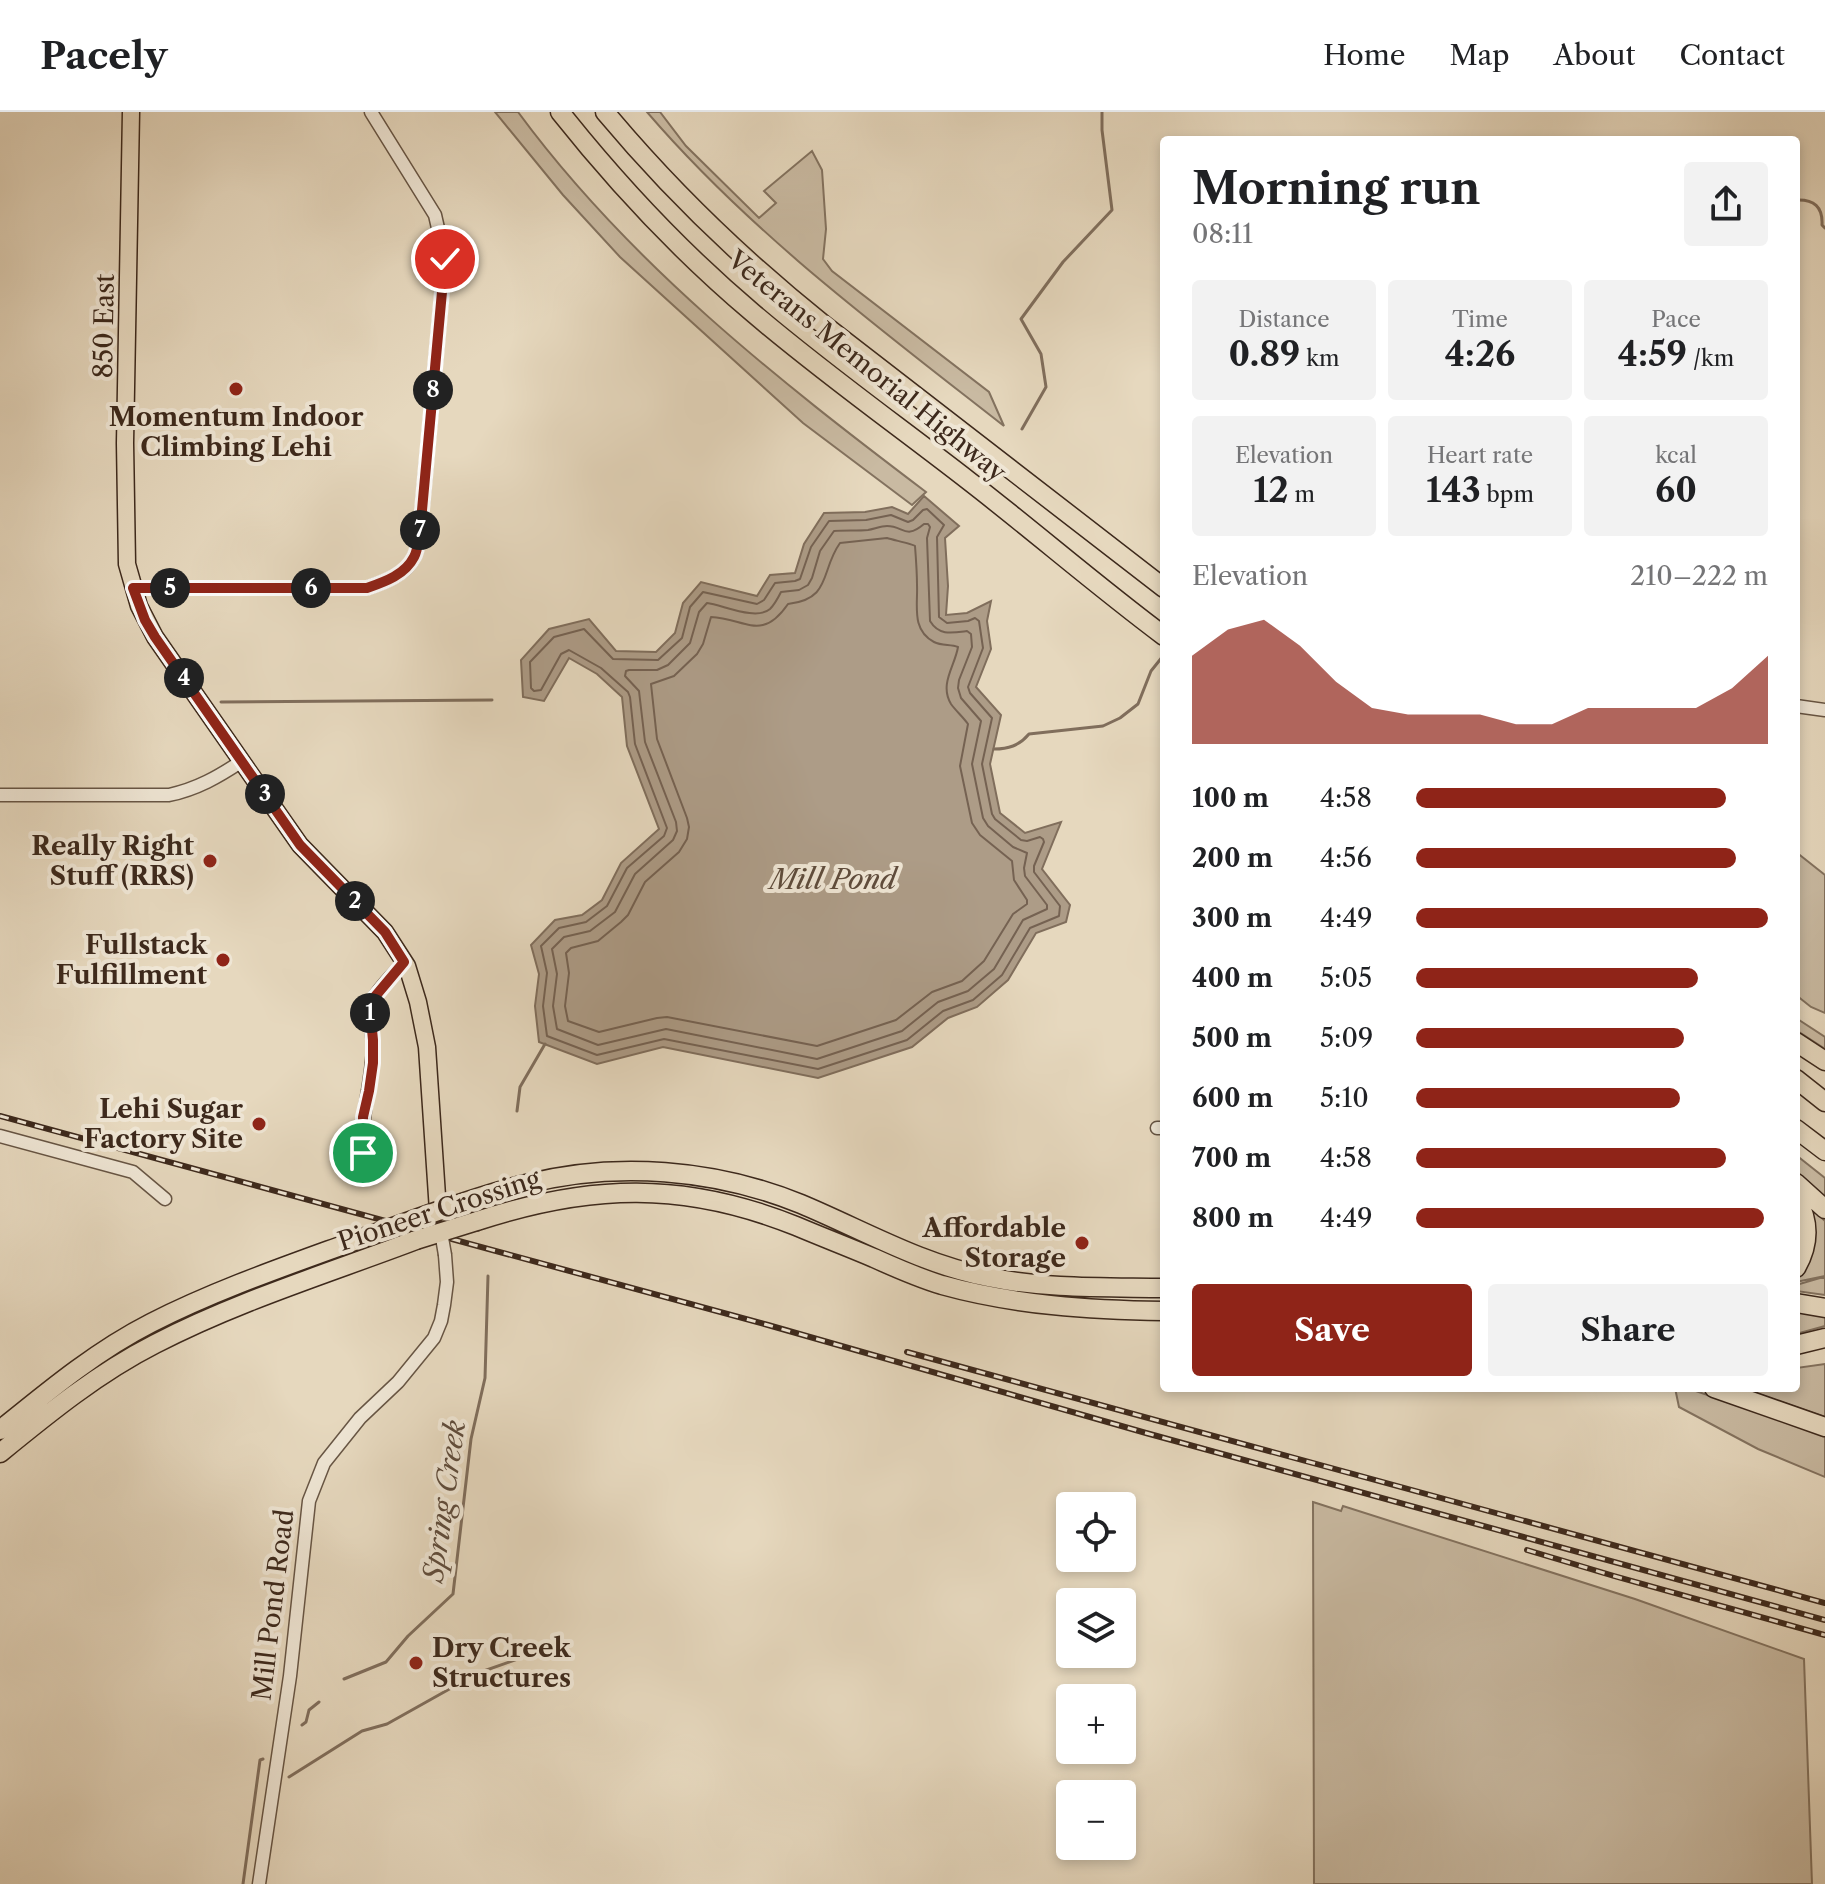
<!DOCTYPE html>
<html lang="en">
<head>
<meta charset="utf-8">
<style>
  body { margin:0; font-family:"Libre Caslon Text",serif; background:#f2f2f2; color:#202124; height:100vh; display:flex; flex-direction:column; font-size:30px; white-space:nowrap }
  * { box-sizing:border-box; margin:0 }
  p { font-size:26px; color:#757577 }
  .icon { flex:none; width:44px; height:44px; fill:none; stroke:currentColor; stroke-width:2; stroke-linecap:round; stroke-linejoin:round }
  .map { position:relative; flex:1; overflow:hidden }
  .drawer { position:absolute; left:1160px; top:24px; width:640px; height:1256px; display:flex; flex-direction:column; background:#fff; border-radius:8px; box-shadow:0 4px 12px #0003 }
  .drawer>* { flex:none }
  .fabs { position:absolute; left:1056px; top:1380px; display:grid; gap:16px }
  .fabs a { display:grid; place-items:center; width:80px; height:80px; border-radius:8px; background:#fff; box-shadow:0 4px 12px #0003; font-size:40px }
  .pin { position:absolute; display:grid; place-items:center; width:68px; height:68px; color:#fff; margin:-34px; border:4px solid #fff; border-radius:50%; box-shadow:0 2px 8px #0007 }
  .km { position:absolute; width:40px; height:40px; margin:-20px; border-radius:50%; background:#222; color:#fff; font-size:22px; line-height:40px; text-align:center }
  .round { display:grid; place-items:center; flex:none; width:84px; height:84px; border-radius:8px; background:#f2f2f2 }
  .head { display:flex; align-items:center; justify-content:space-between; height:136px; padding:0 32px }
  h1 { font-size:44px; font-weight:700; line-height:60px }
  .metrics { display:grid; grid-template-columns:repeat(3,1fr); gap:12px; height:136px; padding:8px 32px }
  .metrics div { display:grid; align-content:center; border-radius:8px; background:#f2f2f2; text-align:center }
  .metrics b { font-size:34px; font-weight:700 }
  .metrics small { font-size:22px; font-weight:400 }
  .metrics p { font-size:22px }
  .chart { height:224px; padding:16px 32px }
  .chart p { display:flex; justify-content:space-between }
  .chart svg { width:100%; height:144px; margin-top:8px; fill:#8f2418; opacity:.7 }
  .primary-button { display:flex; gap:16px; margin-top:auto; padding:16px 32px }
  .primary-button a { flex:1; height:92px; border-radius:8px; background:#8f2418; color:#fff; font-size:32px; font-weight:700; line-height:92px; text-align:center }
  .primary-button a+a { background:#f2f2f2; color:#202124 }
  ul { padding:0 32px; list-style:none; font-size:26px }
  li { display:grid; grid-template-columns:128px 96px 1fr; align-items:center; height:60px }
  li i { height:20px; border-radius:10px; background:#8f2418 }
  header { display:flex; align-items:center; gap:48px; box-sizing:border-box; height:112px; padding:0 40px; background:#fff; border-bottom:2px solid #e0e0e0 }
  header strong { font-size:38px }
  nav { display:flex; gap:44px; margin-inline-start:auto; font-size:28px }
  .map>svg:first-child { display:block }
  .green { fill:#c9baa2; stroke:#83725f; stroke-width:2 }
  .water { fill:#ad9c87; stroke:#806e5c; stroke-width:2 }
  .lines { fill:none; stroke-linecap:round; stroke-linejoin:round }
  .shore { stroke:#756252; stroke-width:2 }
  .stream { stroke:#806e5c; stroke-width:3 }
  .minor-casing { stroke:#675544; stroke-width:15 }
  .major-casing { stroke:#3d291c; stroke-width:19 }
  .highway-casing { stroke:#3d291c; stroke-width:21 }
  .minor { stroke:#efe6d5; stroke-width:12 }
  .major { stroke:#e6d8be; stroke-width:16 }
  .highway { stroke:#e6d8be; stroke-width:18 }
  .rail-casing { stroke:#3d291c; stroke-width:6 }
  .rail { stroke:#efe6d5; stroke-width:3; stroke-dasharray:9; stroke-linecap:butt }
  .minor-bridge-casing { stroke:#675544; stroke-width:15; stroke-linecap:butt }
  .highway-bridge-casing { stroke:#3d291c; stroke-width:21; stroke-linecap:butt }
  .minor-bridge { stroke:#efe6d5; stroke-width:12 }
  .highway-bridge { stroke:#e6d8be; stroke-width:18 }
  .route-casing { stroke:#fff; stroke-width:16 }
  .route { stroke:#8f2418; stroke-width:10 }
  .poi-dot { fill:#8f2418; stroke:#efe6d5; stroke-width:3 }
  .labels { text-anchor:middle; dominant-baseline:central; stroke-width:8; stroke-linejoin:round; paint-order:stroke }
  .street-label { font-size:26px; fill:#3d291c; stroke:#efe6d5 }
  .poi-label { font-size:26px; font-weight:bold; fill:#3d291c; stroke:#efe6d5; text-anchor:end }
  .water-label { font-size:28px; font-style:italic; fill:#5f4c3c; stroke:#efe6d5 }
</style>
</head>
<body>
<header>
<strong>Pacely</strong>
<nav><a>Home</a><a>Map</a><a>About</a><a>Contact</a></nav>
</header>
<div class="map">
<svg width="1825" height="1772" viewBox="0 0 1825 1772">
  <rect width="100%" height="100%" fill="#e6d8be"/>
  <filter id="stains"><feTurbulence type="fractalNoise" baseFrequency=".0025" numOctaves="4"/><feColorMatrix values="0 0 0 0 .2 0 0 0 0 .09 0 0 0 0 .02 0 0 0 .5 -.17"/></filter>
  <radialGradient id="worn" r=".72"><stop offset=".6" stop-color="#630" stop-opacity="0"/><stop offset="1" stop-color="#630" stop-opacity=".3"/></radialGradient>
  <path class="green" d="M495 0H518C629 151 778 268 926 380L912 393 803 311 620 145 563 83Z
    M647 0H660L686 34 759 106 776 91 764 79 812 39 822 58 826 117 823 147 832 159 989 280 1004 314C879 216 751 121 647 0Z
    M1796 740 1825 763V901L1811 895 1796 883Z
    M1796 906 1825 925V937L1796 918Z
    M1796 1043 1825 1066V1085L1796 1059Z
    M1807 1092 1825 1109V1164L1796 1170Z
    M1820 1166H1825V1183L1796 1179V1173Z
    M1796 1199 1825 1203V1214L1796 1222Z
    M1825 1252V1305L1741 1276H1796V1256Z
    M1675 1276H1687L1825 1323V1365L1758 1337 1679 1295Z
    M1313 1390 1341 1399 1343 1394 1635 1487 1804 1547 1812 1772H1314Z"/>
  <path class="water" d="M924 384 959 414 945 426 948 474 946 503 967 501 991 489 987 509 991 537 976 575 1001 603 990 652 1000 701 1025 721 1061 710 1042 757 1070 793 1066 810 1036 821 1008 868 977 895 948 906 912 935 818 966 663 935 597 952 539 930 535 894 539 862 531 833 555 808 582 803 602 788 621 751 659 717 627 634 622 585 597 562 569 546 544 589 523 585 521 548 549 517 589 507 616 539 656 540 675 521 683 491 701 470 757 484 770 463 795 461 804 432 824 401 865 400 892 395 908 402Z"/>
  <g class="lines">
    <path class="shore" d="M927 397 944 413 937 425 939 505 947 511 968 509 975 506 979 509 983 536 968 575 970 581 992 606 982 652 992 702 995 707 1021 728 1027 729 1040 725 1043 727 1044 730 1034 754V760L1060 794 1059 804 1030 816 1002 863 973 888 943 899 907 928 818 957 664 927 597 943 547 924 543 894 547 861 541 834 559 816 586 810 607 794 627 756 664 724 667 716 635 632 630 585 628 580 601 556 569 538 561 542 541 578 534 579 531 576 530 550 554 525 584 517 613 547 658 548 682 526 690 495 703 480 757 492 764 488 775 471 795 469 800 467 811 435 829 409 866 408 891 403 908 410 913 408 923 398Z
      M924 412H928L930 415 927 426 930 509C939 524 952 521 967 519L971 522 972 535 959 568 958 576 961 586 981 609 972 652 983 706 988 714 1013 735 1027 741 1024 756 1025 764 1047 793V797L1023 808 994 857 968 879 938 890 902 919 817 947 666 917 598 933 557 917 553 894 557 862 552 837 564 825 590 819 615 800 635 762 673 728 677 719 676 710 645 630 639 579 625 564 626 559 629 558H657L668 553 690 531 699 500 707 491C723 493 756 509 770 497 775 492 778 486 781 480L799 478 808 473 812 466 820 439 834 419C845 418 857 419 868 418 874 417 881 414 887 414 904 414 905 428 924 412Z
      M887 426C893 428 913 432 915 434 916 447 917 460 917 473 918 493 911 518 934 530 942 534 951 532 958 535 955 554 939 572 951 592 956 599 963 605 968 612L960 654 972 711 980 723 1012 749 1014 768 1027 788V792L1013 802 984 849 962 869 932 880 896 908 817 934 667 905 657 906 599 920 568 909 565 894 569 861 566 841 571 836 598 829 621 810 628 803 645 770 679 740 687 727 689 715 687 706 657 627 651 572 674 564 697 542 703 532 711 505C746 507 762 530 788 492 832 487 820 459 840 431Z"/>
    <path class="stream" d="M1796 88C1814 87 1823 95 1822 113L1825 116
      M1022 317 1046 275 1041 242 1021 207 1063 150 1112 98 1102 18V0
      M221 590 492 588
      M994 637C1008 637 1019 634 1029 622L1103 614 1120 606 1138 592 1151 559 1163 544
      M517 999 520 975 545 932
      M344 1567 386 1550 408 1524 453 1482 471 1327 485 1266 488 1164
      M302 1613 306 1610 309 1598 319 1590
      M289 1665 362 1619 387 1612 478 1561 552 1535
      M243 1772 260 1648 263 1647"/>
    <g class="minor-casing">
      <path id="minor" d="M133 476H367C384 470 406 463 414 445 418 438 418 428 420 420L445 147 435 103 371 0
        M1796 594 1825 598
        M0 683H169C197 677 218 665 242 649
        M1157 1016H1164
        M0 1024 133 1060 165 1087
        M366 1052C356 1013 373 973 373 933 373 920 366 902 372 889 379 875 394 862 404 850
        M259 1772 290 1564 309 1389 324 1351 360 1306 398 1270 434 1226 441 1209 444 1193 447 1170 445 1143"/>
    </g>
    <g class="major-casing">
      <path id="major" d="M131 0 125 331 127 452 139 494 155 525 300 733 385 820 407 854 418 890 427 935 438 1099"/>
    </g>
    <g class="highway-casing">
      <path id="highway" d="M560 0C618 73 682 141 753 201 822 260 897 313 969 369 1035 420 1097 474 1164 524
        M605 0C671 79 744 149 824 213L1164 476
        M1796 930 1825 949
        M1796 967 1825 990
        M1796 1017 1825 1039
        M1796 1071 1825 1097
        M1796 1085C1810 1109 1810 1132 1796 1156
        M438 1099C467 1089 496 1079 526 1072 616 1049 715 1057 801 1092 863 1118 921 1152 988 1165 1045 1177 1106 1175 1164 1176
        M477 1109C590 1072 684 1069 796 1114 822 1125 848 1135 874 1146 896 1156 919 1166 942 1173 1014 1193 1090 1198 1164 1199
        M1796 1191 1825 1196
        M1796 1233 1825 1226
        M1714 1276 1825 1315
        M0 1318C48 1279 96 1239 151 1211 214 1179 280 1156 346 1132
        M0 1341C49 1301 98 1261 155 1232 238 1189 329 1161 416 1128"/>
    </g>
    <use href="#minor" class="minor"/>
    <use href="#major" class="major"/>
    <use href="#highway" class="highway"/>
    <g class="rail-casing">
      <path id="rail" d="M0 1004 768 1213 1146 1321 1825 1508
        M907 1240 1825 1491
        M1527 1438 1614 1464 1825 1523"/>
    </g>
    <use href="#rail" class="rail"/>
    <g class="minor-bridge-casing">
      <path id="minor-bridge" d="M441 1120 445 1143"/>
    </g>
    <g class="highway-bridge-casing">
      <path id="highway-bridge" d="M416 1128 477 1109
        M346 1132 438 1099"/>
    </g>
    <use href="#minor-bridge" class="minor-bridge"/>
    <use href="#highway-bridge" class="highway-bridge"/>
  </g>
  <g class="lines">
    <g class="route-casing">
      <path id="route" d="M363 1041V1005L369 979 373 951V928L370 897 373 887 404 850 385 820 300 733 155 525 145 508 133 476H367C384 470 405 463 414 445 418 438 418 428 420 420L445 147"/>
    </g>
    <use href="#route" class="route"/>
  </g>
  <g class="poi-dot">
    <circle cx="236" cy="277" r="8"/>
    <circle cx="210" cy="749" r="8"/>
    <circle cx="223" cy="848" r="8"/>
    <circle cx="259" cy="1012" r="8"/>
    <circle cx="1082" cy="1131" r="8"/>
    <circle cx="416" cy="1551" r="8"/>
  </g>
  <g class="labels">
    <g class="street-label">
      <text transform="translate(104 214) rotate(-89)">850 East</text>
      <text transform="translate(867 254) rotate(39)">Veterans Memorial Highway</text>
      <text transform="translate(439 1098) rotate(-18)">Pioneer Crossing</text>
      <text transform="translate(273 1493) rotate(-83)">Mill Pond Road</text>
    </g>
    <g class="poi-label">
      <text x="236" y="305" text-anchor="middle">Momentum Indoor<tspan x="236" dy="30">Climbing Lehi</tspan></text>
      <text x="194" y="734">Really Right<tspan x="194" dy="30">Stuff (RRS)</tspan></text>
      <text x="207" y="833">Fullstack<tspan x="207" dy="30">Fulfillment</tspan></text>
      <text x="243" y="997">Lehi Sugar<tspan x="243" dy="30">Factory Site</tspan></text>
      <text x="1066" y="1116">Affordable<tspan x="1066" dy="30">Storage</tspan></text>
      <text x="432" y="1536" text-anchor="start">Dry Creek<tspan x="432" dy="30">Structures</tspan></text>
    </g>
    <g class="water-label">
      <text x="833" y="767">Mill Pond</text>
      <text transform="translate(444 1389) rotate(-82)">Spring Creek</text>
    </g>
  </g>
  <rect width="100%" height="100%" filter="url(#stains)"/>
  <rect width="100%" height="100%" fill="url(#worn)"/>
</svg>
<div class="fabs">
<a><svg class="icon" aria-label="locate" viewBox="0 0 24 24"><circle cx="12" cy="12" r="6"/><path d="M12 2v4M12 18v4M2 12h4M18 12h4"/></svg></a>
<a><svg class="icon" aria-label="layers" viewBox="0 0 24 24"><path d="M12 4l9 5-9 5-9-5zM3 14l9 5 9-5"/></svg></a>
<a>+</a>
<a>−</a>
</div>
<div class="pin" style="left:363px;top:1041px;background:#1e9e55"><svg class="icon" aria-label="arrive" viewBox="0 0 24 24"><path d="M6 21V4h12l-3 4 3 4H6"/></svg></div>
<div class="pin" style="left:445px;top:147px;background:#d93025"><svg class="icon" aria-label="check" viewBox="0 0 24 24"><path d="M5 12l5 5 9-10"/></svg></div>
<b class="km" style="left:370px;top:901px">1</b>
<b class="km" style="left:355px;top:789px">2</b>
<b class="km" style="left:265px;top:682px">3</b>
<b class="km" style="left:184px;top:566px">4</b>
<b class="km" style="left:170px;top:476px">5</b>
<b class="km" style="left:311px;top:476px">6</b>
<b class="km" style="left:420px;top:418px">7</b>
<b class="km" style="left:433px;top:278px">8</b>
<section class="drawer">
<div class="head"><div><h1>Morning run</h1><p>08:11</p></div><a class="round"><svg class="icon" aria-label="share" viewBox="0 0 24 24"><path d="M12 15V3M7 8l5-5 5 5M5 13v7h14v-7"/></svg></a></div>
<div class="metrics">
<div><p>Distance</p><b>0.89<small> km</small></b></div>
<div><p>Time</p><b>4:26</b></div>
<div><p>Pace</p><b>4:59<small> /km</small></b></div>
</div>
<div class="metrics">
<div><p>Elevation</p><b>12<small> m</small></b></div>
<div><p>Heart rate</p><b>143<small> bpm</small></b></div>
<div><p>kcal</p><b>60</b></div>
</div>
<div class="chart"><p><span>Elevation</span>210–222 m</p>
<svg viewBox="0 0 160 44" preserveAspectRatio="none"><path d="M0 44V17L10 9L20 6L30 14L40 25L50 33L60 35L70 35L80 35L90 38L100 38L110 33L120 33L130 33L140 33L150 27L160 17V44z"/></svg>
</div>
<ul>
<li><b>100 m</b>4:58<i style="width:88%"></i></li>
<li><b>200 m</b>4:56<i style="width:91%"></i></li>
<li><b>300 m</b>4:49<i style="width:100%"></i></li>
<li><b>400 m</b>5:05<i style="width:80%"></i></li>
<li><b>500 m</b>5:09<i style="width:76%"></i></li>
<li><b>600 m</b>5:10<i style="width:75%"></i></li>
<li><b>700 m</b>4:58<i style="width:88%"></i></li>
<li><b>800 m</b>4:49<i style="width:99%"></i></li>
</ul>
<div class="primary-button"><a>Save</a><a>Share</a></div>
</section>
</div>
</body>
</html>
